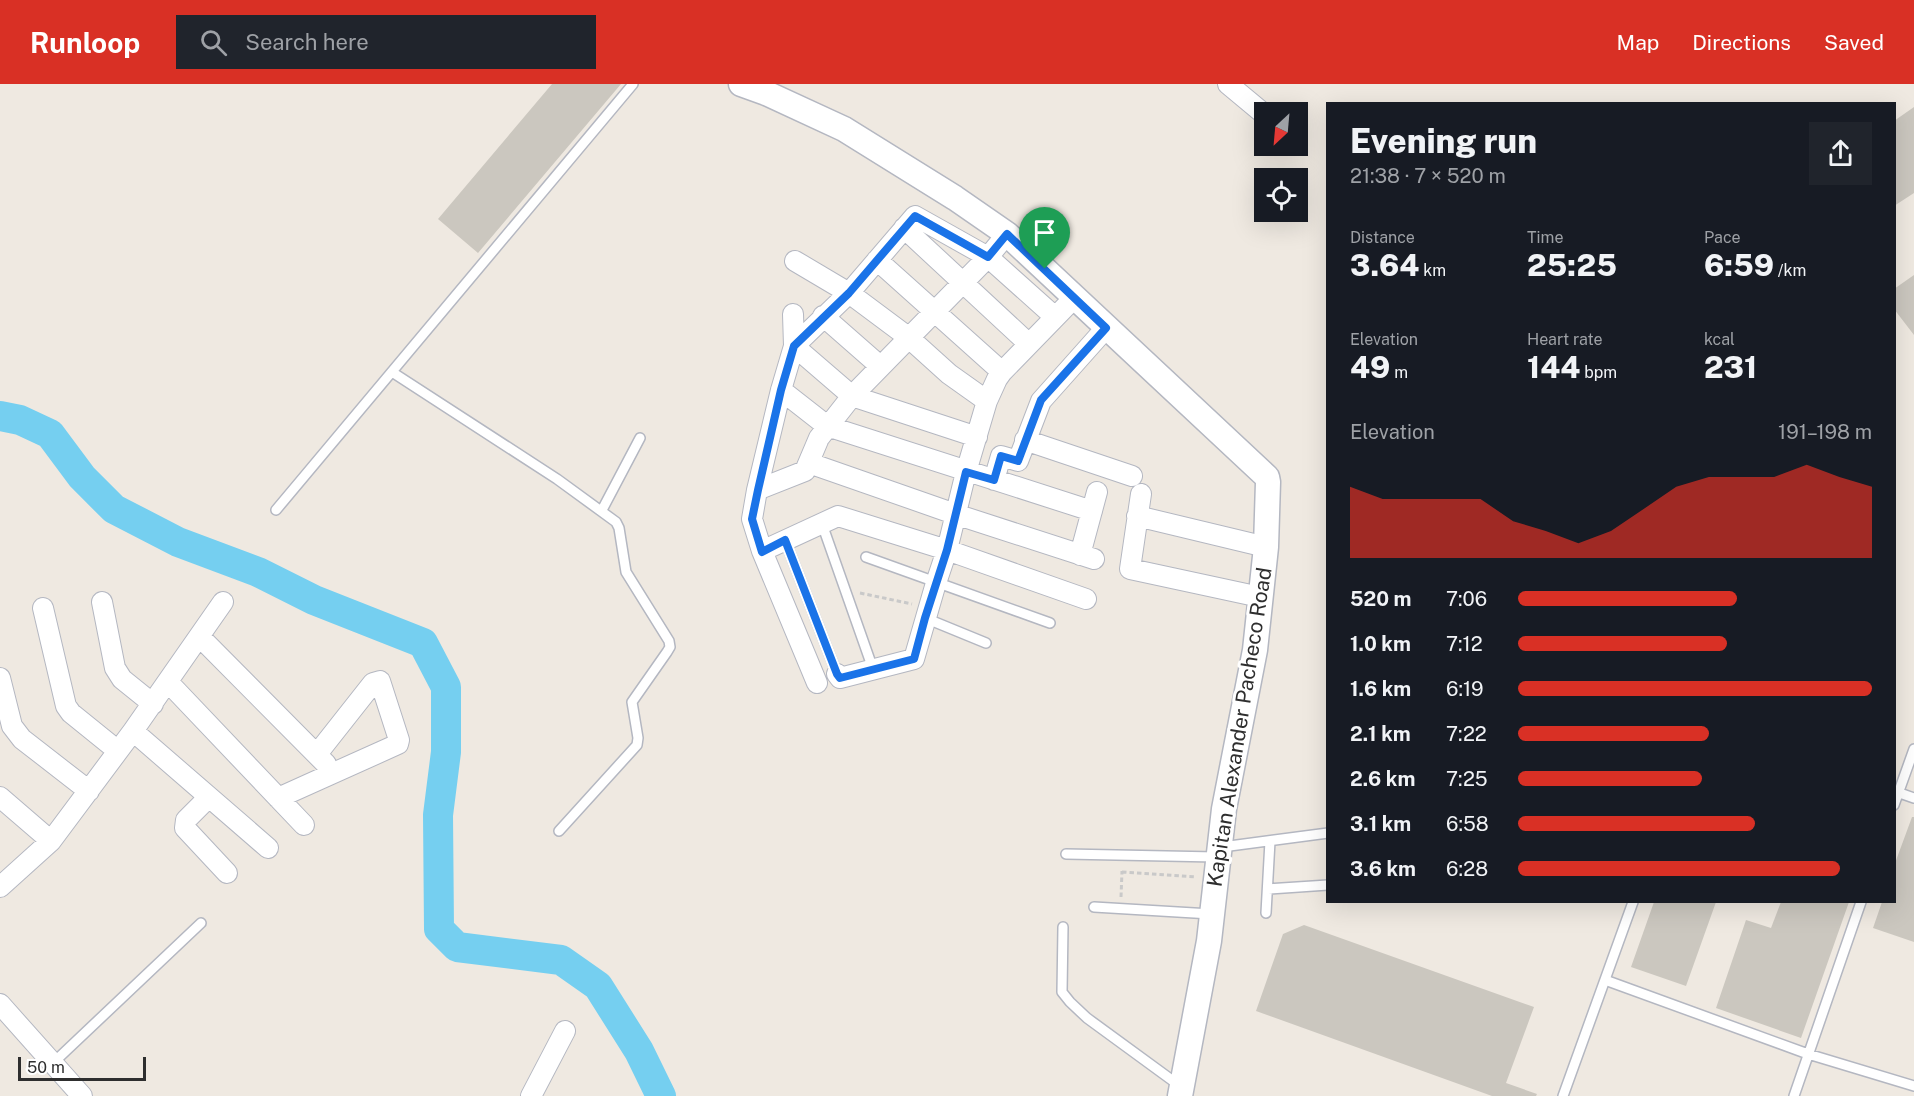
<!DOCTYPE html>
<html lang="en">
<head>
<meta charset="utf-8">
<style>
  body { margin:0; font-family:"Public Sans",sans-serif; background:#20242c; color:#f1f3f6; height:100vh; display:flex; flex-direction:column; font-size:22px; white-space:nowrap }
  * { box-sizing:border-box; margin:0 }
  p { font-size:20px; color:#9ea1a6 }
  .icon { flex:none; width:33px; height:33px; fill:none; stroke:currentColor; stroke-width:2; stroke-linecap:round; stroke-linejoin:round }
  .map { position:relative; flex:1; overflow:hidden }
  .side { position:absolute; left:1326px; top:18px; width:570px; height:801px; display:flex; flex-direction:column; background:#171b24; border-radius:0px; box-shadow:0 6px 24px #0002 }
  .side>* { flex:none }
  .needle { width:39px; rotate:206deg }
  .tools { position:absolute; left:1254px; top:18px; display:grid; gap:12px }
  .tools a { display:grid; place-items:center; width:54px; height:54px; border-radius:0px; background:#171b24; box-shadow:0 6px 24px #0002; font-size:30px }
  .scale { position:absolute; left:18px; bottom:15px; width:128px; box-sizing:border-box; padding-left:6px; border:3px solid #2e2e2e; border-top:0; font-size:16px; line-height:21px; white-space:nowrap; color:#2e2e2e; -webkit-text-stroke:4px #fff; paint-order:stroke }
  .pin { position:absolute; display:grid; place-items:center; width:51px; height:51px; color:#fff; margin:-62px -26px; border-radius:50% 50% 50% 0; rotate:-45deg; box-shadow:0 0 6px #0007 }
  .pin .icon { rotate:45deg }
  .round { display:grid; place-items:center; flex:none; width:63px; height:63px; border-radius:0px; background:#20242c }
  .overview { display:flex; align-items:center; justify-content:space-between; height:102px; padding:0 24px }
  h1 { font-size:33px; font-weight:800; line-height:45px }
  .metrics { display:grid; grid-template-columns:repeat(3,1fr); gap:9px; height:102px; padding:6px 24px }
  .metrics div { display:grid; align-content:center }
  .metrics b { font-size:30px; font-weight:800 }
  .metrics small { font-size:16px; font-weight:400 }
  .metrics p { font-size:16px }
  .chart { height:168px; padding:12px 24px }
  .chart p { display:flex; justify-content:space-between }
  .chart svg { width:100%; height:108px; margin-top:6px; fill:#d93025; opacity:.7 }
  ul { padding:0 24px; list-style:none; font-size:20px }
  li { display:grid; grid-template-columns:96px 72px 1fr; align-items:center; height:45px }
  li i { height:15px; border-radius:8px; background:#d93025 }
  header { display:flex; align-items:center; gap:36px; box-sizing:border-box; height:84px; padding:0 30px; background:#d93025; color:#fff }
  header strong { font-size:28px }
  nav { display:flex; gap:33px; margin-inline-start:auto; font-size:21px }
  .search { width:420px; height:54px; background:#20242c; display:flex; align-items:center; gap:15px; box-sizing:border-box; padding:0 21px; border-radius:0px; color:#9ea1a6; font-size:22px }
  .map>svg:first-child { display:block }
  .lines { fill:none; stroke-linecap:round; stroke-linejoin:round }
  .river { stroke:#75cff0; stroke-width:30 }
  .building { fill:#cbc7bf }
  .service-casing { stroke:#b4b7c1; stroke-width:12 }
  .minor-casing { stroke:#b4b7c1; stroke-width:22 }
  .tertiary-casing { stroke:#b4b7c1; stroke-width:27 }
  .path { stroke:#c9c9c9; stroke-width:3; stroke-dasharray:4.5 3; stroke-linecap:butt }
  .service { stroke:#fff; stroke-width:9 }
  .minor { stroke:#fff; stroke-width:20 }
  .tertiary { stroke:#fff; stroke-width:24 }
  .route-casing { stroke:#fff; stroke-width:12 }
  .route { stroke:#1a73e8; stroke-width:8 }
  .labels { text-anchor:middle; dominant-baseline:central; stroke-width:6; stroke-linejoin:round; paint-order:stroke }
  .street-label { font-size:21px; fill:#2e2e2e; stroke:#fff }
</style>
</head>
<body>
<header>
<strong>Runloop</strong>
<div class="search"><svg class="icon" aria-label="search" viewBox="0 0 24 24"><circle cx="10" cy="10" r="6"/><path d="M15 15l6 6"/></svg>Search here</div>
<nav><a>Map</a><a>Directions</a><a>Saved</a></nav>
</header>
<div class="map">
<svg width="1914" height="1012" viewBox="0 0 1914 1012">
  <rect width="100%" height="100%" fill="#efe9e1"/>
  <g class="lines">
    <path class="river" d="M0 332 20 336 50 350 82 393 114 425 178 458 258 488 314 516 423 559 446 603V668L438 731 439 845 457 863 561 876 598 902 639 967 661 1012"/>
  </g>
  <path class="building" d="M552 0H621L478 169 438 135Z
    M1914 23V109L1894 122V37Z
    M1914 191V251L1894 225V205Z
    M1912 733H1914V858L1873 844 1882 818H1894V782Z
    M1654 818H1716L1686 902 1631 883Z
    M1781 818H1849L1801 954 1716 924 1746 836 1771 844Z
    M1304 841 1534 923 1506 999 1537 1010 1536 1012H1492L1256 927 1283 850Z"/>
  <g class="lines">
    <g class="service-casing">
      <path id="service" d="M392 288 557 395 616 438 619 444 626 488 669 557 670 563 667 568 632 618 638 654 637 661 559 747
        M276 426 633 0
        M602 426 640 354
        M822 440 873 585
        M785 456 837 590
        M866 473 1050 539
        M925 534 986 559
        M1894 707 1914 714
        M1894 721 1914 665
        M1222 763 1328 749
        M1066 770 1216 773
        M1268 805 1328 801
        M1094 823 1211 830
        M1266 829 1270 757
        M1063 843 1062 908 1070 918 1087 934 1180 1002
        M1605 896 1808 970 1914 1002
        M52 980 201 839
        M1563 1012 1633 818
        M1794 1012 1861 818"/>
    </g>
    <g class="minor-casing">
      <path id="minor" d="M1228 0 1264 30
        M904 144 1029 260
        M877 176 1002 288
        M795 177 849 209 908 253 949 290 987 317
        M793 230 794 262 781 306 757 406 752 435 762 467 817 599
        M823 232 880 282
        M794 262 849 209 915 132 988 173 1055 233
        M794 262 852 312 977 353
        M781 306 827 342 1092 427
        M1025 356 1132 392
        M809 379 955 430 1094 475
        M994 396 1001 372 1018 377 1041 317 1106 244
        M757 406 805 387 819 354 852 312 988 173 1007 150
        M1141 410 1130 485 1260 513
        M1137 432 1266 463
        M762 467 838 432 947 466 1086 515
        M1080 471 1097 408
        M102 518 115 584 122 595 153 620
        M43 524 66 622 71 629 118 667
        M200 553 326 680
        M837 590 840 594 914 575 936 499 947 466 966 388 987 317 997 295 1002 288 1075 213
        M0 594 12 642 22 655 89 707
        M168 598 304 741
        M133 647 268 764
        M0 713 51 757
        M209 713 186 736 185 744 227 789
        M278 714 398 660 399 656 380 597 373 599 317 670
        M0 803 51 757 133 647 223 518
        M0 920 82 1012
        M531 1012 565 947"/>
    </g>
    <g class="tertiary-casing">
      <path id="tertiary" d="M741 0 766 9 844 45 955 114 1007 150 1267 393 1268 398 1266 463 1255 566 1224 725 1209 857 1180 1012"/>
    </g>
    <path class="path" d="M860 509 912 520
      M1122 788 1196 793
      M1121 813 1122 787"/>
    <use href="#service" class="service"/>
    <use href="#minor" class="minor"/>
    <use href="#tertiary" class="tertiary"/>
  </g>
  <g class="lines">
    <g class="route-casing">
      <path id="route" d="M915 132 988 173 1007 150 1106 244 1041 316 1018 377 1001 372 994 396 966 388 947 466 925 534 914 575 840 594 837 590 785 456 762 468 752 435 758 406 781 306 794 262 849 209Z"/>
    </g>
    <use href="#route" class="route"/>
  </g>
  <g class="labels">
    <g class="street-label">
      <text transform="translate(1239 643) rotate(-81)">Kapitan Alexander Pacheco Road</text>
    </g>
  </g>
</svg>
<div class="tools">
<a><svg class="needle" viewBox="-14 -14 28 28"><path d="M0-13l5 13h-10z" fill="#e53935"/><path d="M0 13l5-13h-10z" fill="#9ea1a6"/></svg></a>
<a><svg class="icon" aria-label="locate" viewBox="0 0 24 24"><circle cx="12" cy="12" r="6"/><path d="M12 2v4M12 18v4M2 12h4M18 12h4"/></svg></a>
</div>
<div class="scale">50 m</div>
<div class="pin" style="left:1045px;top:185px;background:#1e9e55"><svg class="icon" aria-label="arrive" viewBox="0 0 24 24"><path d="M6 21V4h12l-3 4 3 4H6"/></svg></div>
<section class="side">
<div class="overview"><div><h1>Evening run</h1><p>21:38 · 7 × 520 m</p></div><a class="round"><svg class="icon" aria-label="share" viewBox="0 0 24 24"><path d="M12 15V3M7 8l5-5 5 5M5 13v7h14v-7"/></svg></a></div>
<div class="metrics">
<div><p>Distance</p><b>3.64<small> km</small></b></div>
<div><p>Time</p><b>25:25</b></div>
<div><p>Pace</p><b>6:59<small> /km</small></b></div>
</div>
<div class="metrics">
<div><p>Elevation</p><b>49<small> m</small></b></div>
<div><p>Heart rate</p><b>144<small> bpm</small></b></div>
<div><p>kcal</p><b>231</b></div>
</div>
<div class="chart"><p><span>Elevation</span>191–198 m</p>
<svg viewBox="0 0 160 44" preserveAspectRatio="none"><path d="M0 44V15L10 20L20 20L30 20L40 20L50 29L60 33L70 38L80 33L90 24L100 15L110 11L120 11L130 11L140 6L150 11L160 15V44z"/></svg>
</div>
<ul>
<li><b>520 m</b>7:06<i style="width:62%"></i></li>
<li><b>1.0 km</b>7:12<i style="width:59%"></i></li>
<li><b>1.6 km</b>6:19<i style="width:100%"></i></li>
<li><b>2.1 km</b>7:22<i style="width:54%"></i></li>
<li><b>2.6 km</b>7:25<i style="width:52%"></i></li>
<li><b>3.1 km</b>6:58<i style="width:67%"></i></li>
<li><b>3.6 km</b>6:28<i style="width:91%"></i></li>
</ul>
</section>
</div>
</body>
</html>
